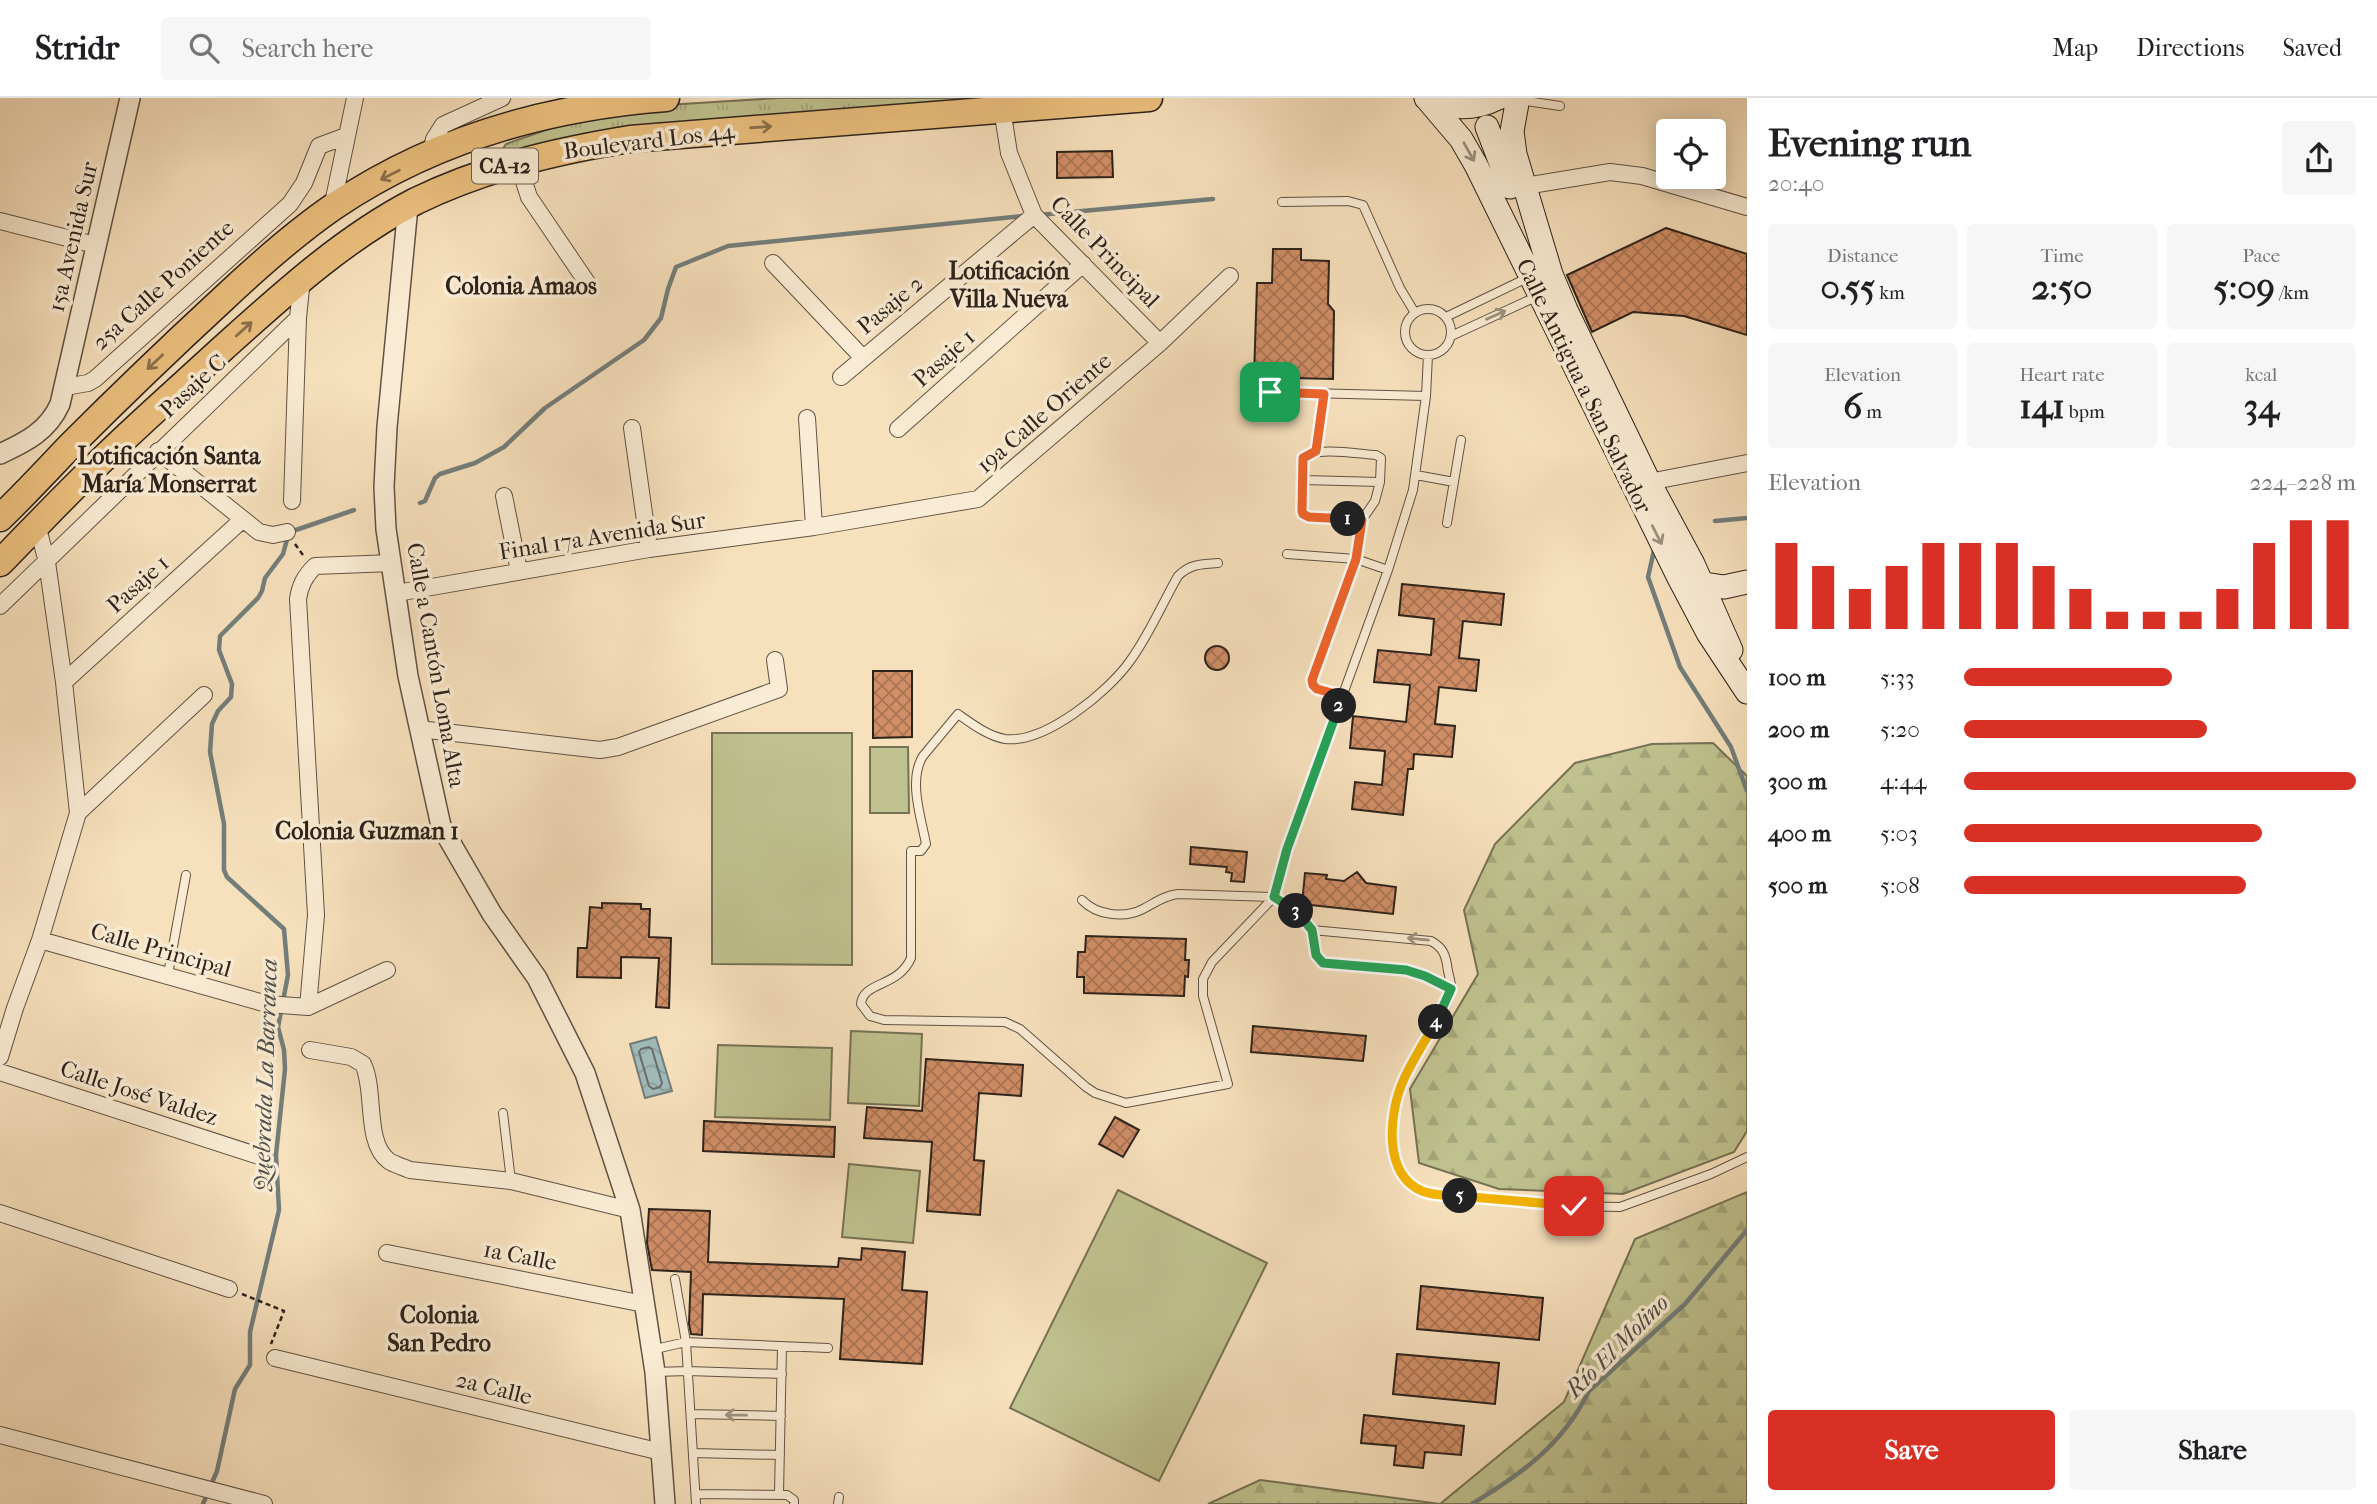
<!DOCTYPE html>
<html lang="en">
<head>
<meta charset="utf-8">
<style>
  body { margin:0; font-family:"IM FELL French Canon",serif; background:#f6f6f6; color:#202124; height:100vh; display:flex; flex-direction:column; font-size:26px; white-space:nowrap }
  * { box-sizing:border-box; margin:0 }
  p { font-size:23px; color:#757577 }
  .icon { flex:none; width:38px; height:38px; fill:none; stroke:currentColor; stroke-width:2; stroke-linecap:round; stroke-linejoin:round }
  .map { position:relative; flex:1; overflow:hidden }
  .drawer { display:flex; flex-direction:column; background:#fff; width:630px }
  .drawer>* { flex:none }
  .tools { position:absolute; left:1656px; top:21px; display:grid; gap:14px }
  .tools a { display:grid; place-items:center; width:70px; height:70px; border-radius:7px; background:#fff; box-shadow:0 4px 18px #0003; font-size:35px }
  .pin { position:absolute; display:grid; place-items:center; width:60px; height:60px; color:#fff; margin:-30px; border-radius:14px; box-shadow:0 4px 10px #0006 }
  .km { position:absolute; width:35px; height:35px; margin:-18px; border-radius:50%; background:#222; color:#fff; font-size:19px; line-height:35px; text-align:center }
  .round { display:grid; place-items:center; flex:none; width:74px; height:74px; border-radius:7px; background:#f6f6f6 }
  .headline { display:flex; align-items:center; justify-content:space-between; height:119px; padding:0 21px }
  h1 { font-size:38px; font-weight:700; line-height:52px }
  .metrics { display:grid; grid-template-columns:repeat(3,1fr); gap:10px; height:119px; padding:7px 21px }
  .metrics div { display:grid; align-content:center; border-radius:7px; background:#f6f6f6; text-align:center }
  .metrics b { font-size:35px; font-weight:700 }
  .metrics small { font-size:19px; font-weight:400 }
  .metrics p { font-size:19px }
  .chart { height:196px; padding:14px 21px }
  .chart p { display:flex; justify-content:space-between }
  .chart svg { width:100%; height:126px; margin-top:7px; stroke:#d93025; stroke-width:6 }
  .action { display:flex; gap:14px; margin-top:auto; padding:14px 21px }
  .action a { flex:1; height:80px; border-radius:7px; background:#d93025; color:#fff; font-size:28px; font-weight:700; line-height:80px; text-align:center }
  .action a+a { background:#f6f6f6; color:#202124 }
  ul { padding:0 21px; list-style:none; font-size:23px }
  li { display:grid; grid-template-columns:112px 84px 1fr; align-items:center; height:52px }
  li i { height:18px; border-radius:9px; background:#d93025 }
  header { display:flex; align-items:center; gap:42px; box-sizing:border-box; height:98px; padding:0 35px; background:#fff; border-bottom:2px solid #e0e0e0 }
  header strong { font-size:33px }
  nav { display:flex; gap:38px; margin-inline-start:auto; font-size:24px }
  .search { width:490px; height:63px; background:#f6f6f6; display:flex; align-items:center; gap:18px; box-sizing:border-box; padding:0 24px; border-radius:7px; color:#757577; font-size:26px }
  main { display:flex; flex:1; min-height:0 }
  .map>svg:first-child { display:block }
  .grass { fill:url(#grass-tufts); stroke:#767255; stroke-width:2 }
  .forest { fill:url(#forest-firs); stroke:#767255; stroke-width:2 }
  .garden { fill:#bfc28f; stroke:#767255; stroke-width:2 }
  .water { fill:url(#water-waves); stroke:#737e7b; stroke-width:2 }
  .lines { fill:none; stroke-linecap:round; stroke-linejoin:round }
  .shore { stroke:#676e6b; stroke-width:2 }
  .stream { stroke:#737e7b; stroke-width:4.5 }
  .building { fill:url(#building-cross-hatch); stroke:#2d221b; stroke-width:2 }
  .service-casing { stroke:#605244; stroke-width:10 }
  .minor-casing { stroke:#605244; stroke-width:18 }
  .tertiary-casing { stroke:#605244; stroke-width:22 }
  .secondary-casing { stroke:#2d221b; stroke-width:25 }
  .trunk-casing { stroke:#2d221b; stroke-width:29 }
  .path { stroke:#2d221b; stroke-width:2.5; stroke-dasharray:5 3.5; stroke-linecap:butt }
  .service { stroke:#faecd4; stroke-width:8 }
  .minor { stroke:#faecd4; stroke-width:16 }
  .tertiary { stroke:#faecd4; stroke-width:19 }
  .secondary { stroke:#faecd4; stroke-width:23 }
  .trunk { stroke:#ecc07e; stroke-width:26 }
  .oneway { stroke:#8c714c }
  .oneway2 { stroke:#9e9181 }
  .split-1-casing { stroke:#fff; stroke-width:14 }
  .split-2-casing { stroke:#fff; stroke-width:14 }
  .split-3-casing { stroke:#fff; stroke-width:14 }
  .split-4-casing { stroke:#fff; stroke-width:14 }
  .split-5-casing { stroke:#fff; stroke-width:14 }
  .split-6-casing { stroke:#fff; stroke-width:14 }
  .split-1 { stroke:#f0652b; stroke-width:9 }
  .split-2 { stroke:#f0652b; stroke-width:9 }
  .split-3 { stroke:#22a559; stroke-width:9 }
  .split-4 { stroke:#22a559; stroke-width:9 }
  .split-5 { stroke:#f5b400; stroke-width:9 }
  .split-6 { stroke:#f5b400; stroke-width:9 }
  .labels { text-anchor:middle; dominant-baseline:central; stroke-width:7; stroke-linejoin:round; paint-order:stroke }
  .shield { fill:#faecd4; stroke:#6a5f52; stroke-width:2 }
  .shield-label { font-size:21px; font-weight:bold; fill:#2d221b }
  .street-label { font-size:23px; fill:#2d221b; stroke:#faecd4 }
  .neighbourhood-label { font-size:24px; font-weight:bold; fill:#2d221b; stroke:#faecd4 }
  .water-label { font-size:24px; font-style:italic; fill:#50504b; stroke:#faecd4 }
</style>
</head>
<body>
<header>
<strong>Stridr</strong>
<div class="search"><svg class="icon" aria-label="search" viewBox="0 0 24 24"><circle cx="10" cy="10" r="6"/><path d="M15 15l6 6"/></svg>Search here</div>
<nav><a>Map</a><a>Directions</a><a>Saved</a></nav>
</header>
<main>
<div class="map">
<svg width="1747" height="1406" viewBox="0 0 1747 1406">
  <defs>
    <pattern id="grass-tufts" width="24" height="20" patternUnits="userSpaceOnUse" patternTransform="scale(1.75)"><rect width="24" height="20" fill="#bfc28f"/><path d="M3 7l-1-3M5 7V3M7 7l1-3M15 17l-1-3M17 17v-4M19 17l1-3" fill="none" stroke="#a4a67b"/></pattern>
    <pattern id="forest-firs" width="22" height="20" patternUnits="userSpaceOnUse" patternTransform="scale(1.75)"><rect width="22" height="20" fill="#bfc28f"/><path d="M5 1l3.5 6h-7zM16 11l3.5 6h-7z" fill="#a4a67b"/></pattern>
    <pattern id="water-waves" width="16" height="10" patternUnits="userSpaceOnUse" patternTransform="scale(1.75)"><rect width="16" height="10" fill="#a1bbbb"/><path d="M0 5q4-4 8 0t8 0" fill="none" stroke="#8ba0a0"/></pattern>
    <pattern id="building-cross-hatch" width="8" height="8" patternUnits="userSpaceOnUse" patternTransform="scale(1.75)"><rect width="8" height="8" fill="#d18f67"/><path d="M0 0l8 8M0 8l8-8" fill="none" stroke="#aa7454"/></pattern>
  </defs>
  <rect width="100%" height="100%" fill="#f7e1bd"/>
  <filter id="stains"><feTurbulence type="fractalNoise" baseFrequency=".00286" numOctaves="4"/><feColorMatrix values="0 0 0 0 .2 0 0 0 0 .09 0 0 0 0 .02 0 0 0 .5 -.17"/></filter>
  <radialGradient id="worn" r=".72"><stop offset=".6" stop-color="#630" stop-opacity="0"/><stop offset="1" stop-color="#630" stop-opacity=".3"/></radialGradient>
  <path class="grass" d="M778 0H1037L506 57 502 52 506 46 563 26 666 7Z"/>
  <path class="forest" d="M1713 645 1747 678V1033L1734 1054 1623 1096 1499 1091 1419 1065 1410 991 1478 876 1464 812 1495 746 1575 665 1652 646Z
    M1747 1094V1406H1208L1260 1382 1440 1406 1564 1304 1635 1141Z"/>
  <path class="garden" d="M712 635H852V867L712 866Z
    M870 649H908L909 715H870Z
    M851 933 922 936 919 1008 848 1005Z
    M718 947 832 950 830 1022 715 1019Z
    M849 1066 920 1073 913 1145 842 1139Z
    M1118 1092 1267 1165 1159 1383 1010 1310Z"/>
  <path class="water" d="M656 939 672 993 645 1000 630 946Z"/>
  <g class="lines">
    <path class="shore" d="M649 949 652 951 662 985 660 989 653 991 649 988 639 954 641 951Z"/>
    <path class="stream" d="M1039 117 1213 101
      M420 405 425 403 435 380 440 376 475 365 504 349 545 310 644 242 661 220 668 191 676 169 728 148 1023 118
      M1715 423 1747 420
      M1655 448 1648 479 1680 569 1731 649 1747 693
      M203 1406 217 1373 235 1291 250 1267V1234L279 1112 276 1057 285 971 284 952 278 929 288 877 284 831 227 779 224 772V726L210 654 212 626 218 613 231 599 232 586 219 552 220 538 258 500 262 493 265 480 283 456 288 438 293 433 354 412
      M1472 1406C1522 1376 1563 1346 1589 1293L1685 1206 1747 1132"/>
  </g>
  <path class="building" d="M1112 53 1113 79 1057 80V54Z
    M1666 130 1747 156V237L1684 218 1633 214 1592 234 1567 177Z
    M1273 151H1301V162L1329 163 1328 206 1334 213 1333 281 1254 279 1257 185H1272Z
    M1402 486 1504 496 1501 527 1463 523 1459 560 1479 562 1476 593 1439 589 1435 626 1455 628 1452 659 1414 656 1413 671H1408L1403 717 1352 711 1355 684 1382 687 1385 653 1350 650 1353 618 1406 624 1410 587 1374 584 1378 552 1431 557 1434 521 1399 517Z
    M1205 560a12 12 0 1 1 24 0a12 12 0 1 1-24 0Z
    M873 573H912V639L873 640Z
    M1191 749 1247 754 1244 784 1231 783 1232 775 1226 774 1227 769 1190 766Z
    M1357 774 1366 785 1396 789 1393 816 1302 806 1305 775 1327 777 1326 781 1344 783Z
    M602 805 641 806V811H650L649 839 671 840 669 910 656 909 659 860 621 859V880L577 879 578 850H587L590 809 602 810Z
    M1086 838 1186 841 1185 862H1189L1188 879 1185 878 1184 898 1084 895V879H1077L1078 854H1085Z
    M1253 928 1366 938 1363 963 1251 954Z
    M926 961 1023 967 1021 998 979 995 974 1062 984 1063 980 1117 927 1113 932 1044 864 1040 867 1009 922 1013Z
    M1115 1019 1139 1032 1123 1059 1099 1046Z
    M704 1023 835 1029 834 1059 703 1053Z
    M649 1111 710 1113 708 1164 838 1169 839 1160 861 1162 862 1150 905 1154 902 1192 927 1194 922 1266 840 1261 844 1201 703 1196 702 1237 691 1236 689 1226 691 1174 652 1172 647 1145Z
    M1421 1188 1543 1200 1539 1242 1417 1231Z
    M1397 1256 1499 1265 1495 1306 1393 1296Z
    M1364 1317 1464 1328 1461 1357 1425 1354 1423 1370 1394 1367 1396 1348 1361 1345Z"/>
  <g class="lines">
    <g class="service-casing">
      <path id="service" d="M1520 2 1560 8
        M1282 104 1348 103 1363 107 1400 190 1415 215
        M1405 234a23 23 0 1 1 46 0a23 23 0 1 1-46 0Z
        M1446 219 1527 180
        M1451 238 1538 198
        M1270 294 1426 298
        M1316 353 1324 296
        M1416 377 1454 384
        M1303 382 1380 384
        M1447 425 1461 342
        M1287 456 1356 461 1388 472
        M1218 465C1202 466 1190 466 1178 478 1162 506 1149 537 1130 563 1109 593 1045 646 1005 641 988 638 972 626 958 616L923 658C908 682 921 719 926 746L921 753H911V860C898 890 863 883 861 906L870 918 884 922 1005 924 1020 931 1086 989 1095 995 1126 1005 1228 986 1203 898V881L1212 864 1274 799 1287 751 1388 472 1413 392 1426 298 1428 257
        M1343 598 1317 591 1313 587 1312 582 1356 461 1362 422 1375 403 1380 384 1381 360 1376 357C1357 356 1317 348 1303 360V416L1309 419 1362 422
        M1082 802C1096 817 1124 821 1143 811 1155 805 1163 798 1178 796L1274 799 1299 815 1312 832 1316 857 1323 865 1406 872 1425 878 1451 891
        M1312 832 1431 843C1444 850 1446 858 1448 873 1449 878 1451 884 1451 889 1450 912 1415 957 1404 980 1394 1002 1386 1053 1401 1075 1409 1087 1422 1093 1436 1097L1574 1108 1620 1109 1711 1076 1747 1059
        M168 876 186 777
        M503 1015 511 1083
        M675 1181 686 1244 696 1406
        M651 1252 686 1244 828 1250
        M655 1274 688 1273 782 1276
        M691 1316 781 1318
        M693 1355 780 1357
        M696 1396 787 1397 794 1402V1406
        M779 1396 782 1248
        M838 1406 839 1399"/>
    </g>
    <g class="minor-casing">
      <path id="minor" d="M1002 11 1009 55 1034 117 1160 245
        M431 56 434 41 443 27 502 0
        M518 65 529 99 588 186
        M1525 88 1610 74 1642 78 1747 109
        M332 110 355 0
        M0 123 95 147
        M773 165 863 260
        M841 279 1034 117
        M65 289 88 285 95 281 290 106 304 85 319 48 346 38
        M807 320 814 429
        M632 330 649 451
        M898 331 1083 166
        M158 353 259 434 273 437 287 434
        M1649 384 1747 365
        M504 398 519 473
        M292 403 298 220 302 180
        M397 495 649 451 814 429 978 401 1160 245 1230 178
        M0 508 298 220
        M64 584 242 422
        M419 631 600 652 618 649 779 591 775 562
        M78 715 204 597
        M40 842 267 906 308 909 387 872
        M308 909 316 817 298 501C300 487 305 478 315 468L392 465
        M310 952 351 959 363 966C376 992 364 1045 389 1063 395 1067 404 1069 410 1072L511 1083 630 1112
        M0 959 15 910 40 842 78 715 64 584 47 464 37 427
        M0 974 265 1060
        M0 1115 229 1191
        M387 1155 644 1206
        M275 1260 661 1354
        M0 1337 264 1406"/>
    </g>
    <g class="tertiary-casing">
      <path id="tertiary" d="M408 108 387 329 384 389 386 431 408 578 441 728 492 816 537 880 585 975 630 1112 655 1274 665 1406
        M0 356C26 344 48 333 60 306L130 0"/>
    </g>
    <g class="secondary-casing">
      <path id="secondary" d="M1426 0C1449 11 1474 12 1498 0
        M1518 0 1512 33 1515 56 1551 176 1566 212 1649 384 1693 466 1731 552
        M1427 1 1461 41 1476 67 1679 480 1708 535 1747 594
        M1487 29 1510 89
        M1692 484 1724 489 1747 484"/>
    </g>
    <g class="trunk-casing">
      <path id="trunk" d="M0 420C24 397 47 372 70 348 120 298 171 249 223 201 257 169 294 136 333 109 432 42 547 9 666 0
        M0 465C35 429 69 393 105 359 143 322 183 287 222 251 282 197 344 140 416 103 484 70 556 53 630 41L1149 0"/>
    </g>
    <path class="path" d="M295 446 303 457
      M242 1196 284 1213 271 1246"/>
    <use href="#service" class="service"/>
    <use href="#minor" class="minor"/>
    <use href="#tertiary" class="tertiary"/>
    <use href="#secondary" class="secondary"/>
    <use href="#trunk" class="trunk"/>
  </g>
  <defs><path id="oneway-shaft" d="M-6 0H5M1.5-3L5.5 0L1.5 3" fill="none" stroke-width="1.6" stroke-linecap="round" stroke-linejoin="round" transform="scale(1.75)"/></defs>
  <g class="oneway">
    <use href="#oneway-shaft" transform="translate(761 29) rotate(-4)"/>
    <use href="#oneway-shaft" transform="translate(390 77) rotate(153)"/>
    <use href="#oneway-shaft" transform="translate(244 231) rotate(-42)"/>
    <use href="#oneway-shaft" transform="translate(155 264) rotate(137)"/>
  </g>
  <g class="oneway2">
    <use href="#oneway-shaft" transform="translate(1469 54) rotate(61)"/>
    <use href="#oneway-shaft" transform="translate(1496 217) rotate(-24)"/>
    <use href="#oneway-shaft" transform="translate(1657 437) rotate(63)"/>
    <use href="#oneway-shaft" transform="translate(1418 841) rotate(-174)"/>
    <use href="#oneway-shaft" transform="translate(736 1317) rotate(-179)"/>
  </g>
  <g class="lines">
    <g class="split-1-casing">
      <path id="split-1" d="M1270 294 1324 296 1316 353 1303 360 1302 413 1303 416 1309 419 1348 421"/>
    </g>
    <g class="split-2-casing">
      <path id="split-2" d="M1339 608 1343 598 1317 591 1313 587 1312 582 1356 461 1362 422 1348 421"/>
    </g>
    <g class="split-3-casing">
      <path id="split-3" d="M1296 813 1274 799 1287 751 1339 608"/>
    </g>
    <g class="split-4-casing">
      <path id="split-4" d="M1296 813 1312 832 1316 857 1323 865 1406 872 1425 878 1451 891 1436 924"/>
    </g>
    <g class="split-5-casing">
      <path id="split-5" d="M1436 924C1425 943 1413 961 1404 981 1389 1013 1382 1076 1422 1093 1434 1098 1448 1097 1460 1098"/>
    </g>
    <g class="split-6-casing">
      <path id="split-6" d="M1460 1098 1574 1108"/>
    </g>
    <use href="#split-1" class="split-1"/>
    <use href="#split-2" class="split-2"/>
    <use href="#split-3" class="split-3"/>
    <use href="#split-4" class="split-4"/>
    <use href="#split-5" class="split-5"/>
    <use href="#split-6" class="split-6"/>
  </g>
  <g class="labels">
    <rect class="shield" x="472" y="50.5" width="66" height="35" rx="5"/>
    <g class="shield-label">
      <text x="505" y="68">CA-12</text>
    </g>
    <g class="street-label">
      <text transform="translate(649 43) rotate(-7)">Boulevard Los 44</text>
      <text transform="translate(73 139) rotate(-77)">15a Avenida Sur</text>
      <text transform="translate(1105 154) rotate(46)">Calle Principal</text>
      <text transform="translate(163 187) rotate(-42)">25a Calle Poniente</text>
      <text transform="translate(890 207) rotate(-40)">Pasaje 2</text>
      <text transform="translate(944 260) rotate(-42)">Pasaje 1</text>
      <text transform="translate(193 288) rotate(-43)">Pasaje C</text>
      <text transform="translate(1584 288) rotate(64)">Calle Antigua a San Salvador</text>
      <text transform="translate(1044 315) rotate(-41)">19a Calle Oriente</text>
      <text transform="translate(602 438) rotate(-9)">Final 17a Avenida Sur</text>
      <text transform="translate(138 486) rotate(-42)">Pasaje 1</text>
      <text transform="translate(436 567) rotate(80)">Calle a Cantón Loma Alta</text>
      <text transform="translate(161 852) rotate(16)">Calle Principal</text>
      <text transform="translate(139 995) rotate(18)">Calle José Valdez</text>
      <text transform="translate(520 1158) rotate(11)">1a Calle</text>
      <text transform="translate(494 1290) rotate(14)">2a Calle</text>
    </g>
    <g class="neighbourhood-label">
      <text x="1009" y="173">Lotificación<tspan x="1009" dy="28">Villa Nueva</tspan></text>
      <text x="521" y="188">Colonia Amaos</text>
      <text x="169" y="358">Lotificación Santa<tspan x="169" dy="28">María Monserrat</tspan></text>
      <text x="367" y="733">Colonia Guzman 1</text>
      <text x="439" y="1217">Colonia<tspan x="439" dy="28">San Pedro</tspan></text>
    </g>
    <g class="water-label">
      <text transform="translate(265 977) rotate(-88)">Quebrada La Barranca</text>
      <text transform="translate(1617 1248) rotate(-45)">Río El Molino</text>
    </g>
  </g>
  <rect width="100%" height="100%" filter="url(#stains)"/>
  <rect width="100%" height="100%" fill="url(#worn)"/>
</svg>
<div class="tools">
<a><svg class="icon" aria-label="locate" viewBox="0 0 24 24"><circle cx="12" cy="12" r="6"/><path d="M12 2v4M12 18v4M2 12h4M18 12h4"/></svg></a>
</div>
<div class="pin" style="left:1270px;top:294px;background:#1e9e55"><svg class="icon" aria-label="arrive" viewBox="0 0 24 24"><path d="M6 21V4h12l-3 4 3 4H6"/></svg></div>
<div class="pin" style="left:1574px;top:1108px;background:#d93025"><svg class="icon" aria-label="check" viewBox="0 0 24 24"><path d="M5 12l5 5 9-10"/></svg></div>
<b class="km" style="left:1348px;top:421px">1</b>
<b class="km" style="left:1339px;top:608px">2</b>
<b class="km" style="left:1296px;top:813px">3</b>
<b class="km" style="left:1436px;top:924px">4</b>
<b class="km" style="left:1460px;top:1098px">5</b>
</div>
<section class="drawer">
<div class="headline"><div><h1>Evening run</h1><p>20:40</p></div><a class="round"><svg class="icon" aria-label="share" viewBox="0 0 24 24"><path d="M12 15V3M7 8l5-5 5 5M5 13v7h14v-7"/></svg></a></div>
<div class="metrics">
<div><p>Distance</p><b>0.55<small> km</small></b></div>
<div><p>Time</p><b>2:50</b></div>
<div><p>Pace</p><b>5:09<small> /km</small></b></div>
</div>
<div class="metrics">
<div><p>Elevation</p><b>6<small> m</small></b></div>
<div><p>Heart rate</p><b>141<small> bpm</small></b></div>
<div><p>kcal</p><b>34</b></div>
</div>
<div class="chart"><p><span>Elevation</span>224–228 m</p>
<svg viewBox="0 0 160 44" preserveAspectRatio="none"><path d="M5 44V14M15 44V22M25 44V30M35 44V22M45 44V14M55 44V14M65 44V14M75 44V22M85 44V30M95 44V38M105 44V38M115 44V38M125 44V30M135 44V14M145 44V6M155 44V6"/></svg>
</div>
<ul>
<li><b>100 m</b>5:33<i style="width:53%"></i></li>
<li><b>200 m</b>5:20<i style="width:62%"></i></li>
<li><b>300 m</b>4:44<i style="width:100%"></i></li>
<li><b>400 m</b>5:03<i style="width:76%"></i></li>
<li><b>500 m</b>5:08<i style="width:72%"></i></li>
</ul>
<div class="action"><a>Save</a><a>Share</a></div>
</section>
</main>
</body>
</html>
